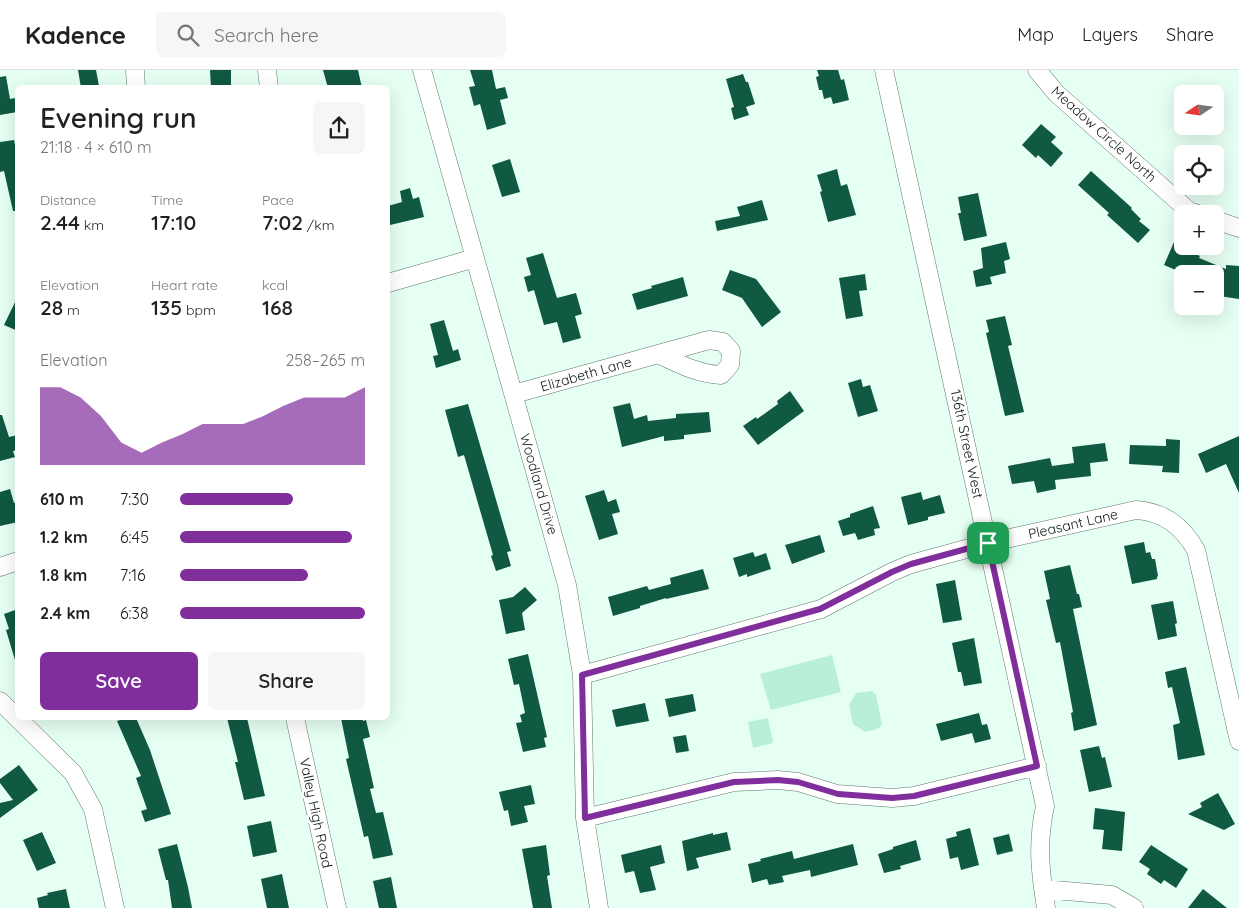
<!DOCTYPE html>
<html lang="en">
<head>
<meta charset="utf-8">
<style>
  body { margin:0; font-family:Quicksand,sans-serif; background:#f6f6f6; color:#222; height:100vh; display:flex; flex-direction:column; font-size:19px; white-space:nowrap }
  * { box-sizing:border-box; margin:0 }
  p { font-size:16px; color:#767676 }
  .icon { flex:none; width:28px; height:28px; fill:none; stroke:currentColor; stroke-width:2; stroke-linecap:round; stroke-linejoin:round }
  .map { position:relative; flex:1; overflow:hidden }
  .panel { position:absolute; left:15px; top:15px; width:375px; height:635px; display:flex; flex-direction:column; background:#fff; border-radius:8px; box-shadow:0 5px 20px #0002 }
  .panel>* { flex:none }
  .needle { width:32px; rotate:257deg }
  .controls { position:absolute; left:1174px; top:15px; display:grid; gap:10px }
  .controls a { display:grid; place-items:center; width:50px; height:50px; border-radius:8px; background:#fff; box-shadow:0 5px 20px #0002; font-size:25px }
  .pin { position:absolute; display:grid; place-items:center; width:42px; height:42px; color:#fff; margin:-21px; border-radius:10px; box-shadow:0 2px 8px #0006 }
  .round { display:grid; place-items:center; flex:none; width:52px; height:52px; border-radius:8px; background:#f6f6f6 }
  .headline { display:flex; align-items:center; justify-content:space-between; height:85px; padding:0 25px }
  h1 { font-size:28px; font-weight:600; line-height:38px }
  .figures { display:grid; grid-template-columns:repeat(3,1fr); gap:8px; height:85px; padding:5px 25px }
  .figures div { display:grid; align-content:center }
  .figures b { font-size:21px; font-weight:600 }
  .figures small { font-size:14px; font-weight:400 }
  .figures p { font-size:14px }
  .chart { height:140px; padding:10px 25px }
  .chart p { display:flex; justify-content:space-between }
  .chart svg { width:100%; height:90px; margin-top:5px; fill:#812e9d; opacity:.7 }
  .action { display:flex; gap:10px; margin-top:auto; padding:10px 25px }
  .action a { flex:1; height:58px; border-radius:8px; background:#812e9d; color:#fff; font-size:20px; font-weight:600; line-height:58px; text-align:center }
  .action a+a { background:#f6f6f6; color:#222 }
  ul { padding:0 25px; list-style:none; font-size:16px }
  li { display:grid; grid-template-columns:80px 60px 1fr; align-items:center; height:38px }
  li i { height:12px; border-radius:6px; background:#812e9d }
  header { display:flex; align-items:center; gap:30px; box-sizing:border-box; height:70px; padding:0 25px; background:#fff; border-bottom:1px solid #e0e0e0 }
  header strong { font-size:24px }
  nav { display:flex; gap:28px; margin-inline-start:auto; font-size:18px }
  .search { width:350px; height:45px; background:#f6f6f6; display:flex; align-items:center; gap:12px; box-sizing:border-box; padding:0 18px; border-radius:8px; color:#767676; font-size:19px }
  .map>svg:first-child { display:block }
  .green { fill:#b9efd7 }
  .building { fill:#105942 }
  .lines { fill:none; stroke-linecap:round; stroke-linejoin:round }
  .minor-casing { stroke:#61776d; stroke-width:19 }
  .minor { stroke:#fff; stroke-width:18 }
  .route-casing { stroke:#fff; stroke-width:10 }
  .route { stroke:#812e9d; stroke-width:6 }
  .labels { text-anchor:middle; dominant-baseline:central; stroke-width:5; stroke-linejoin:round; paint-order:stroke }
  .street-label { font-size:14px; fill:#111a16; stroke:#fff }
</style>
</head>
<body>
<header>
<strong>Kadence</strong>
<div class="search"><svg class="icon" aria-label="search" viewBox="0 0 24 24"><circle cx="10" cy="10" r="6"/><path d="M15 15l6 6"/></svg>Search here</div>
<nav><a>Map</a><a>Layers</a><a>Share</a></nav>
</header>
<div class="map">
<svg width="1239" height="838" viewBox="0 0 1239 838">
  <rect width="100%" height="100%" fill="#e6fff3"/>
  <path class="green" d="M832 585 841 622 771 640 760 604Z
    M872 621 876 625 882 655 878 659 865 662 853 654 849 635 856 623Z
    M768 648 773 673 753 678 748 652Z"/>
  <path class="building" d="M78 0H96L99 16 81 18Z
    M210 0H231V18H211Z
    M323 0H358L362 18H328Z
    M470 0H492L496 19 505 17 508 28 500 30 506 54 487 60 480 34 474 36 469 17 475 16Z
    M817 0H838L841 10 844 9 849 30 833 34 831 27 824 29 822 20H819L816 7 819 6Z
    M743 4 746 12H748L755 34 746 37 749 45 734 50 731 38 734 37 726 9Z
    M6 6 10 29 15 28 17 42 0 45V7Z
    M1041 54 1056 67 1051 72 1063 83 1051 97 1038 85 1036 88 1022 75Z
    M14 70 16 80H18V141H13L4 101 0 102V72Z
    M510 89 520 122 502 127 492 95Z
    M837 99 841 116 847 114 856 145 828 152 820 122 822 121 817 105Z
    M1091 101 1132 138 1131 139 1141 149 1139 151 1150 160 1138 173 1107 145 1109 143 1078 115Z
    M410 118 413 129 419 127 424 147 390 155 388 136 402 132 400 121Z
    M978 123 987 166 964 171 958 143H961L958 127Z
    M762 130 768 150 717 161 715 151 740 146 737 137Z
    M1006 172 1010 189 1004 191 1006 203 990 207 992 214 976 217 973 201 983 198 981 178Z
    M1174 172 1189 178 1188 181 1200 186 1199 188 1226 199V195L1239 196V229L1219 226 1221 204H1185L1164 195Z
    M543 183 557 228 576 223 582 244 575 246 581 268 563 273 557 252 544 255 534 220 528 222 524 207 531 205 526 188Z
    M730 200 756 209 781 242 762 257 742 228 722 220Z
    M865 204 867 220 859 221 863 246 846 249 839 208Z
    M683 207 688 226 637 240 632 224 652 218 651 216Z
    M18 226V261L4 255Z
    M1005 246 1012 275 1008 276 1024 342 1005 346 986 263 989 262 986 250Z
    M444 250 453 281 458 279 461 290 436 298 433 286 438 285 430 254Z
    M861 309 863 317 870 315 878 341 858 347 848 313Z
    M790 321 804 341 758 375 743 356 756 347 757 349 778 334 777 331Z
    M630 333 634 349 647 345 648 351 676 348V344L709 342 711 362 684 365V369L664 371V366L622 377 613 337Z
    M468 334 511 481 507 482 511 496 496 501 491 486 493 485 464 385 458 387 445 340Z
    M0 345H2L9 367 18 365V380L13 381 15 387 0 391Z
    M1239 366V423L1226 394 1206 403 1198 384Z
    M1166 369 1180 370 1179 403 1162 402 1163 396 1129 394 1130 375 1166 376Z
    M1105 373 1108 391 1090 393 1091 406 1055 410 1056 419 1037 423 1034 411 1012 414 1008 396 1050 388 1052 396 1074 393 1072 377Z
    M10 419 14 433H18V452L0 456V422Z
    M604 420 608 432 616 429 620 442 612 444 618 464 599 470 585 426Z
    M921 422 923 430 940 425 945 443 928 447V450L908 455 901 427Z
    M873 436 880 458 874 459 875 465 858 470 855 463 843 466 838 451 850 447V444Z
    M820 465 825 482 792 494 785 475Z
    M1144 472 1146 483 1150 482 1152 489H1155L1158 506 1157 507V509L1132 514 1124 476Z
    M753 482 755 487 766 483 771 499 747 507V504L739 507 733 488Z
    M1070 495 1077 524H1079L1082 537 1073 539 1097 655 1074 661 1071 643 1073 642 1060 572 1056 573 1046 530 1050 529 1044 501Z
    M703 499 709 519 666 529V528L640 536V538L613 546 608 527 647 516 649 520 671 514 670 508Z
    M955 510 962 550 943 553 936 514Z
    M525 517 537 530 522 543 525 560 506 564 499 530 513 527Z
    M1173 531 1177 553 1175 554 1177 566 1158 570 1151 535Z
    M18 539V590H15L6 560 9 559 4 544Z
    M974 568 982 613 964 616 961 602H958L952 573Z
    M528 584 547 667 544 668 546 677 523 682 516 653 522 652 520 645 525 643 519 614 514 615 508 589Z
    M1186 597 1205 685 1178 690 1173 655 1180 653 1172 617 1168 618 1165 602Z
    M693 624 696 641 669 647 665 629Z
    M645 633 649 651 616 657 612 640Z
    M979 643 982 655 987 654 991 669 975 673 972 663 941 671 936 654Z
    M126 648H136L150 680 171 744 145 752 141 741 147 739 136 708 141 706 117 651Z
    M227 648H247L265 726 244 730 235 692H238Z
    M341 648H362L363 651 366 650 370 667 363 669 374 718 370 719 376 743 383 742 393 785 373 789 368 766 364 767 346 689 349 688Z
    M686 665 689 681 676 683 673 667Z
    M1099 676 1102 688 1105 687 1112 717 1089 722 1080 680Z
    M19 695 38 720 0 748V733L13 730 0 713V709Z
    M531 715 535 734 524 736 528 752 511 756 508 740 504 741 499 722Z
    M1218 723 1235 754 1224 760 1188 744 1202 737 1200 733Z
    M1095 738 1125 742 1122 781 1102 779 1104 760 1093 759Z
    M271 751 277 782 253 787 247 756Z
    M970 758 979 795 961 800 958 787 950 789 946 769 957 766 956 762Z
    M42 762 56 793 37 801 23 770Z
    M727 762 731 780 696 788 699 798 687 801 682 771 713 763V765Z
    M1009 764 1013 781 997 785 993 768Z
    M916 770 921 790 900 796 901 799 884 803 878 784 893 779V777Z
    M177 774 188 817 192 838H172L168 810H166L158 779Z
    M853 774 858 795 811 807 810 800 782 806 784 812 769 815 767 809 752 813 748 794 761 791 760 789 792 781 794 789Z
    M546 775 550 805 547 806 552 838H533L522 779Z
    M661 775 665 793 650 797 656 820 640 823 634 801 625 803 621 785Z
    M1151 775 1188 799 1176 818 1164 810 1161 814 1147 804 1150 799 1139 792Z
    M282 804 289 838H267L261 809Z
    M391 807 397 838H379L373 811Z
    M66 819 70 838H39L37 828 48 825 47 823Z
    M1203 819 1227 838H1188Z"/>
  <g class="lines">
    <g class="minor-casing">
      <path id="minor" d="M135 0 136 18
        M267 0 269 18
        M422 0 567 515 582 605 585 748 599 838
        M884 0 1045 736C1037 773 1040 801 1046 838
        M1037 0 1056 23 1189 141 1198 144
        M1215 150 1239 158
        M388 213 475 188
        M514 324 709 270 723 272 731 281 730 295 721 305C698 304 679 294 658 284
        M0 497 18 491
        M582 605 821 539 892 502 911 494 988 473 1136 440C1164 442 1182 456 1196 480L1239 671
        M0 631 73 703 93 739 115 838
        M295 648 337 838
        M585 748 734 712 778 710 798 712 837 724 892 728 914 726 1037 696
        M1043 819 1112 825 1134 838"/>
    </g>
    <use href="#minor" class="minor"/>
  </g>
  <g class="lines">
    <g class="route-casing">
      <path id="route" d="M988 473 1037 696 914 726 892 728 838 724 798 712 778 710 734 712 585 748 582 605 820 539 892 502 911 494Z"/>
    </g>
    <use href="#route" class="route"/>
  </g>
  <g class="labels">
    <g class="street-label">
      <text transform="translate(1104 64) rotate(42)">Meadow Circle North</text>
      <text transform="translate(586 304) rotate(-16)">Elizabeth Lane</text>
      <text transform="translate(967 374) rotate(78)">136th Street West</text>
      <text transform="translate(539 414) rotate(74)">Woodland Drive</text>
      <text transform="translate(1073 454) rotate(-13)">Pleasant Lane</text>
      <text transform="translate(316 743) rotate(78)">Valley High Road</text>
    </g>
  </g>
</svg>
<div class="controls">
<a><svg class="needle" viewBox="-14 -14 28 28"><path d="M0-13l5 13h-10z" fill="#e53935"/><path d="M0 13l5-13h-10z" fill="#767676"/></svg></a>
<a><svg class="icon" aria-label="locate" viewBox="0 0 24 24"><circle cx="12" cy="12" r="6"/><path d="M12 2v4M12 18v4M2 12h4M18 12h4"/></svg></a>
<a>+</a>
<a>−</a>
</div>
<div class="pin" style="left:988px;top:473px;background:#1e9e55"><svg class="icon" aria-label="arrive" viewBox="0 0 24 24"><path d="M6 21V4h12l-3 4 3 4H6"/></svg></div>
<section class="panel">
<div class="headline"><div><h1>Evening run</h1><p>21:18 · 4 × 610 m</p></div><a class="round"><svg class="icon" aria-label="share" viewBox="0 0 24 24"><path d="M12 15V3M7 8l5-5 5 5M5 13v7h14v-7"/></svg></a></div>
<div class="figures">
<div><p>Distance</p><b>2.44<small> km</small></b></div>
<div><p>Time</p><b>17:10</b></div>
<div><p>Pace</p><b>7:02<small> /km</small></b></div>
</div>
<div class="figures">
<div><p>Elevation</p><b>28<small> m</small></b></div>
<div><p>Heart rate</p><b>135<small> bpm</small></b></div>
<div><p>kcal</p><b>168</b></div>
</div>
<div class="chart"><p><span>Elevation</span>258–265 m</p>
<svg viewBox="0 0 160 44" preserveAspectRatio="none"><path d="M0 44V6L10 6L20 11L30 20L40 33L50 38L60 33L70 29L80 24L90 24L100 24L110 20L120 15L130 11L140 11L150 11L160 6V44z"/></svg>
</div>
<ul>
<li><b>610 m</b>7:30<i style="width:61%"></i></li>
<li><b>1.2 km</b>6:45<i style="width:93%"></i></li>
<li><b>1.8 km</b>7:16<i style="width:69%"></i></li>
<li><b>2.4 km</b>6:38<i style="width:100%"></i></li>
</ul>
<div class="action"><a>Save</a><a>Share</a></div>
</section>
</div>
</body>
</html>
